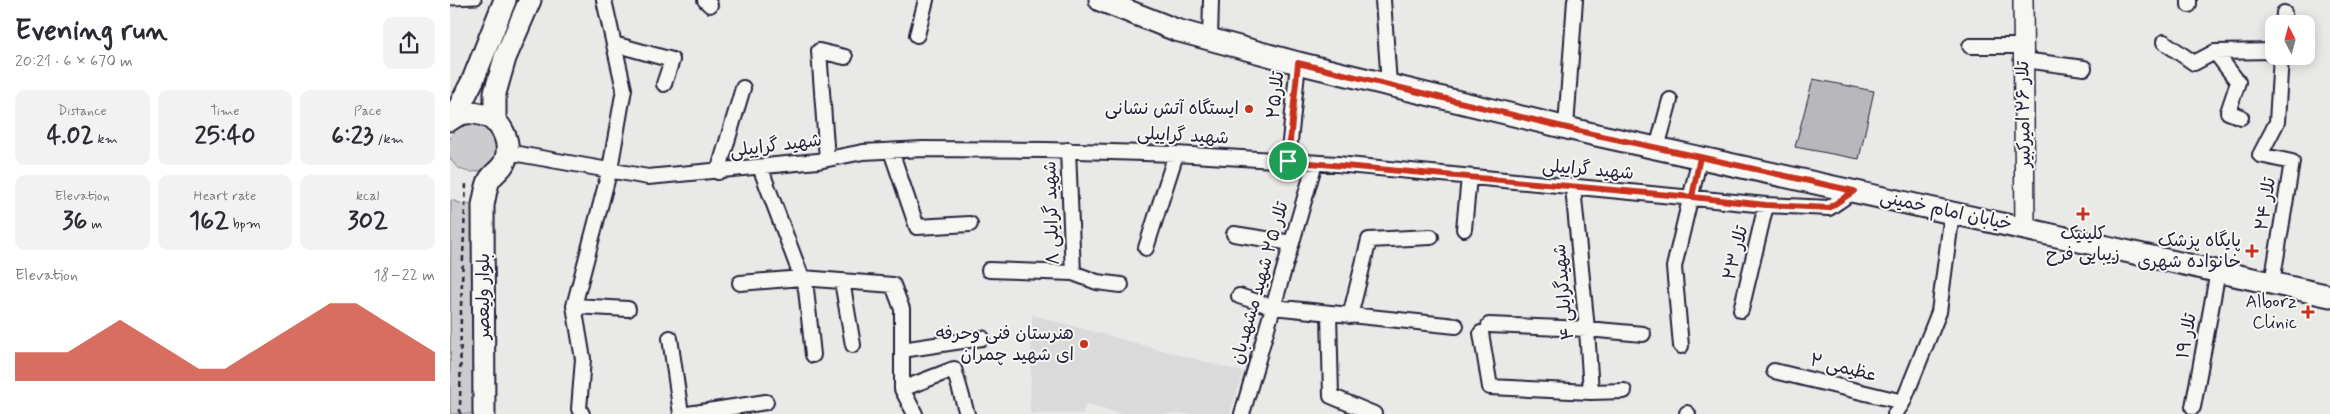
<!DOCTYPE html>
<html lang="en">
<head>
<meta charset="utf-8">
<style>
  body { margin:0; font-family:Mynerve,"Playpen Sans Arabic",sans-serif; background:#f2f2f3; color:#2b2b33; height:100vh; display:flex; flex-direction:column; font-size:19px; white-space:nowrap }
  * { box-sizing:border-box; margin:0 }
  p { font-size:16px; color:#7c7c81 }
  .icon { flex:none; width:28px; height:28px; fill:none; stroke:currentColor; stroke-width:2; stroke-linecap:round; stroke-linejoin:round }
  .map { position:relative; flex:1; overflow:hidden }
  .panel { display:flex; flex-direction:column; background:#fff; width:450px }
  .panel>* { flex:none }
  .needle { width:32px; rotate:354deg }
  .fabs { position:absolute; left:1815px; top:15px; display:grid; gap:10px }
  .fabs a { display:grid; place-items:center; width:50px; height:50px; border-radius:10px; background:#fff; box-shadow:0 2px 12px #0003; font-size:25px }
  .pin { position:absolute; display:grid; place-items:center; width:42px; height:42px; color:#fff; margin:-21px; border:2px solid #fff; border-radius:50%; box-shadow:0 1px 5px #0007 }
  .round { display:grid; place-items:center; flex:none; width:52px; height:52px; border-radius:10px; background:#f2f2f3 }
  .overview { display:flex; align-items:center; justify-content:space-between; height:85px; padding:0 15px }
  h1 { font-size:28px; font-weight:700; line-height:38px }
  .metrics { display:grid; grid-template-columns:repeat(3,1fr); gap:8px; height:85px; padding:5px 15px }
  .metrics div { display:grid; align-content:center; border-radius:10px; background:#f2f2f3; text-align:center }
  .metrics b { font-size:25px; font-weight:700 }
  .metrics small { font-size:14px; font-weight:400 }
  .metrics p { font-size:14px }
  .chart { height:140px; padding:10px 15px }
  .chart p { display:flex; justify-content:space-between }
  .chart svg { width:100%; height:90px; margin-top:5px; fill:#c8321e; opacity:.7 }
  main { display:flex; flex:1; min-height:0 }
  .map>svg:first-child { display:block }
  .built { fill:#dadada }
  .green { fill:#ccccce; stroke:#777784 }
  .building { fill:#b8b8bc; stroke:#22223b }
  .lines { fill:none; stroke-linecap:round; stroke-linejoin:round }
  .service-casing { stroke:#22223b; stroke-width:11 }
  .minor-casing { stroke:#22223b; stroke-width:18 }
  .secondary-casing { stroke:#22223b; stroke-width:22 }
  .primary-casing { stroke:#22223b; stroke-width:25 }
  .path { stroke:#22223b; stroke-width:2.5; stroke-dasharray:5 4; stroke-linecap:butt }
  .service { stroke:#f6f6f2; stroke-width:7 }
  .minor { stroke:#f6f6f2; stroke-width:14 }
  .secondary { stroke:#f6f6f2; stroke-width:19 }
  .primary { stroke:#f6f6f2; stroke-width:21 }
  .route-casing { stroke:#fff; stroke-width:10 }
  .route { stroke:#c8321e; stroke-width:6 }
  .poi-dot { fill:#c8321e; stroke:#f6f6f2; stroke-width:2 }
  .labels { text-anchor:middle; dominant-baseline:central; stroke-width:4; stroke-linejoin:round; paint-order:stroke }
  .street-label { font-size:18px; fill:#22223b; stroke:#f6f6f2 }
  .poi-label { font-size:18px; fill:#22223b; stroke:#f6f6f2; text-anchor:end }
</style>
</head>
<body>
<main>
<section class="panel">
<div class="overview"><div><h1>Evening run</h1><p>20:21 · 6 × 670 m</p></div><a class="round"><svg class="icon" aria-label="share" viewBox="0 0 24 24"><path d="M12 15V3M7 8l5-5 5 5M5 13v7h14v-7"/></svg></a></div>
<div class="metrics">
<div><p>Distance</p><b>4.02<small> km</small></b></div>
<div><p>Time</p><b>25:40</b></div>
<div><p>Pace</p><b>6:23<small> /km</small></b></div>
</div>
<div class="metrics">
<div><p>Elevation</p><b>36<small> m</small></b></div>
<div><p>Heart rate</p><b>162<small> bpm</small></b></div>
<div><p>kcal</p><b>302</b></div>
</div>
<div class="chart"><p><span>Elevation</span>18–22 m</p>
<svg viewBox="0 0 160 44" preserveAspectRatio="none"><path d="M0 44V30L10 30L20 30L30 22L40 14L50 22L60 30L70 38L80 38L90 30L100 22L110 14L120 6L130 6L140 14L150 22L160 30V44z"/></svg>
</div>
</section>
<div class="map">
<svg width="1880" height="414" viewBox="0 0 1880 414">
  <rect width="100%" height="100%" fill="#e9e9e7"/>
  <filter id="ink" filterUnits="userSpaceOnUse"><feTurbulence type="fractalNoise" baseFrequency=".02" numOctaves="2"/><feDisplacementMap in="SourceGraphic" scale="10" xChannelSelector="R" yChannelSelector="G"/><feConvolveMatrix kernelMatrix="1 2 1 2 8 2 1 2 1" color-interpolation-filters="sRGB"/></filter>
  <g filter="url(#ink)">
    <path class="built" d="M582 315 793 372 780 414H670L636 404 632 414H580Z"/>
    <path class="green" d="M-2 148a24 24 0 1 1 48 0a24 24 0 1 1-48 0Z
      M1 200 13 204H28L27 414H0Z"/>
    <path class="building" d="M1363 79 1424 91 1409 159 1345 147Z"/>
    <g class="lines">
      <g class="service-casing">
        <path id="service" d="M0 1 27 0"/>
      </g>
      <g class="minor-casing">
        <path id="minor" d="M255 0 260 5
          M933 0 939 84
          M1739 0V5
          M1833 24 1834 13
          M467 35 476 0
          M760 40 761 0
          M1714 42 1744 63 1765 52 1824 51
          M164 44 222 60 214 84
          M1520 46H1573
          M1765 52 1788 82 1778 112 1791 117
          M1574 60 1634 68
          M1116 127 1125 0
          M1207 148 1220 100
          M618 150 623 273
          M441 151 467 227 520 224
          M57 152 198 177 368 161 413 152 473 149 596 150 726 154 887 164 1316 205 1379 208 1404 191
          M377 159 369 51 395 57
          M838 161 848 63
          M310 167 356 289 363 355
          M268 172 293 88
          M1123 188 1137 329 1141 392
          M1014 229 1019 177
          M784 234 842 243
          M696 248 726 154
          M539 270 623 273 647 282 671 285
          M392 281 403 345
          M290 283 352 278 443 285 452 309V389L465 414
          M1822 283 1842 162 1810 155 1827 122 1831 56
          M789 296 823 307 1006 326
          M124 306 178 309
          M1291 310 1316 205
          M879 313 881 396 924 414
          M900 316 919 240 981 237
          M1039 325 1137 329 1193 334
          M1031 333 1040 387 1141 392 1174 391
          M220 338 231 414
          M1231 346 1224 267 1250 157
          M452 350 532 338
          M1324 371 1453 402
          M452 389 504 369 517 414
          M1743 407 1768 271
          M1237 413 1238 414
          M132 414 129 409 133 359 124 306 160 169 174 89 154 0
          M238 414 316 402
          M792 414 865 163
          M1445 414 1453 402 1489 312 1502 213"/>
      </g>
      <g class="secondary-casing">
        <path id="secondary" d="M1573 0 1575 228"/>
      </g>
      <g class="primary-casing">
        <path id="primary" d="M650 0 726 30 848 63 1142 134 1880 296
          M4 117 23 80 55 0
          M0 120C9 113 21 111 33 115 52 120 62 143 55 161 52 169 45 172 40 179 36 185 35 197 33 205L34 414
          M45 122V93L55 58 80 0"/>
      </g>
      <path class="path" d="M10 414 11 306 16 183"/>
      <use href="#service" class="service"/>
      <use href="#minor" class="minor"/>
      <use href="#secondary" class="secondary"/>
      <use href="#primary" class="primary"/>
    </g>
  </g>
  <g class="lines" filter="url(#ink)">
    <g class="route-casing">
      <path id="route" d="M838 161 1242 197 1250 157 1404 191 1379 208 1316 205 1242 197 1250 157 1142 134 848 63 838 161"/>
    </g>
    <use href="#route" class="route"/>
  </g>
  <g class="poi-dot">
    <circle cx="799" cy="109" r="5"/>
    <path d="M1630.5 206.5h5v5h5v5h-5v5h-5v-5h-5v-5h5z"/>
    <path d="M1799.5 243.5h5v5h5v5h-5v5h-5v-5h-5v-5h5z"/>
    <path d="M1855.5 304.5h5v5h5v5h-5v5h-5v-5h-5v-5h5z"/>
    <circle cx="634" cy="344" r="5"/>
  </g>
  <g class="labels">
    <g class="street-label">
      <text transform="translate(826 95) rotate(-84)">تلار۲۵</text>
      <text transform="translate(1574 114) rotate(-91)">تلار ۲۶ امیرکبیر</text>
      <text transform="translate(733 136) rotate(3)">شهید گراییلی</text>
      <text transform="translate(326 146) rotate(-7)">شهید گراییلی</text>
      <text transform="translate(1138 170) rotate(5)">شهید گراییلی</text>
      <text transform="translate(1816 204) rotate(-81)">تلار ۲۴</text>
      <text transform="translate(1496 211) rotate(12)">خیابان امام خمینی</text>
      <text transform="translate(602 213) rotate(-92)">شهید گرایلی ۸</text>
      <text transform="translate(1286 253) rotate(-76)">تلار ۲۳</text>
      <text transform="translate(810 283) rotate(-74)">تلار ۲۵ شهید مشهدبان</text>
      <text transform="translate(1114 292) rotate(-95)">شهیدگرایلی ۴</text>
      <text transform="translate(34 296) rotate(-90)">بلوار ولیعصر</text>
      <text transform="translate(1737 336) rotate(-80)">تلار ۱۹</text>
      <text transform="translate(1393 368) rotate(14)">عظیمی ۲</text>
    </g>
    <g class="poi-label">
      <text x="789" y="109">ایستگاه آتش نشانی</text>
      <text x="1633" y="234" text-anchor="middle">کلینیک<tspan x="1633" dy="21">زیبایی فرح</tspan></text>
      <text x="1791" y="241">پایگاه پزشک<tspan x="1791" dy="21">خانواده شهری</tspan></text>
      <text x="1847" y="302">Alborz<tspan x="1847" dy="21">Clinic</tspan></text>
      <text x="624" y="334">هنرستان فنی وحرفه<tspan x="624" dy="21">ای شهید چمران</tspan></text>
    </g>
  </g>
</svg>
<div class="fabs">
<a><svg class="needle" viewBox="-14 -14 28 28"><path d="M0-13l5 13h-10z" fill="#e53935"/><path d="M0 13l5-13h-10z" fill="#7c7c81"/></svg></a>
</div>
<div class="pin" style="left:838px;top:161px;background:#1e9e55"><svg class="icon" aria-label="arrive" viewBox="0 0 24 24"><path d="M6 21V4h12l-3 4 3 4H6"/></svg></div>
</div>
</main>
</body>
</html>
